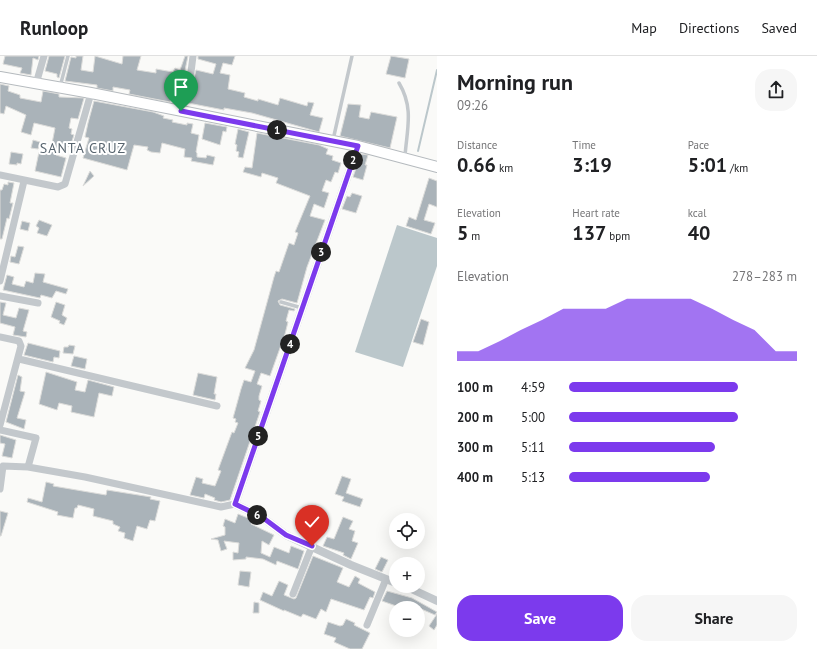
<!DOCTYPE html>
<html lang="en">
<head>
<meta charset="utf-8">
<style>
  body { margin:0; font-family:"PT Sans",sans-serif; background:#f6f6f6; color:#202124; height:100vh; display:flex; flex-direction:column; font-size:15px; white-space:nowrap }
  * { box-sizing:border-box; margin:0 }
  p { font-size:13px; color:#757577 }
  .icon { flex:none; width:22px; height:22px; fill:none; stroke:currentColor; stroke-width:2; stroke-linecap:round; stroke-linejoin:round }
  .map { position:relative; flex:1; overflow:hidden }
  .drawer { display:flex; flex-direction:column; background:#fff; width:380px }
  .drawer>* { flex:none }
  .controls { position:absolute; left:389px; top:457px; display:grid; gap:8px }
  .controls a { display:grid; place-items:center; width:36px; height:36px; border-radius:50%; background:#fff; box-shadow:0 4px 16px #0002; font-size:20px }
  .pin { position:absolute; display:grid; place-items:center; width:34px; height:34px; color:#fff; margin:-41px -17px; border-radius:50% 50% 50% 0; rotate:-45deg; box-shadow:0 0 4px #0007 }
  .pin .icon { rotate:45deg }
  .km { position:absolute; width:20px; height:20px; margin:-10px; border-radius:50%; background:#222; color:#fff; font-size:11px; line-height:20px; text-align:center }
  .round { display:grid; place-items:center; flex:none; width:42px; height:42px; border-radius:16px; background:#f6f6f6 }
  .head { display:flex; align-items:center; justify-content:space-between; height:68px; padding:0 20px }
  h1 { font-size:22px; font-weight:700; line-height:30px }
  .figures { display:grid; grid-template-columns:repeat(3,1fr); gap:6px; height:68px; padding:4px 20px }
  .figures div { display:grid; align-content:center }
  .figures b { font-size:20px; font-weight:700 }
  .figures small { font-size:11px; font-weight:400 }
  .figures p { font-size:11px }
  .chart { height:112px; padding:8px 20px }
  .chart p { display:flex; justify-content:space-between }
  .chart svg { width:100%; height:72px; margin-top:4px; fill:#7c3aed; opacity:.7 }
  .action { display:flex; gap:8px; margin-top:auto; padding:8px 20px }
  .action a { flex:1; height:46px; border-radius:16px; background:#7c3aed; color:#fff; font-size:16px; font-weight:700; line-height:46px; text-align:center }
  .action a+a { background:#f6f6f6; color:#202124 }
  ul { padding:0 20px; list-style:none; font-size:13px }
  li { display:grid; grid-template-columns:64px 48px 1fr; align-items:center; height:30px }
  li i { height:10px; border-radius:5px; background:#7c3aed }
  header { display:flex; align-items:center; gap:24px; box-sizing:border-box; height:56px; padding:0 20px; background:#fff; border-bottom:1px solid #e0e0e0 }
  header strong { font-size:19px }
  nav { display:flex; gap:22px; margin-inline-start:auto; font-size:14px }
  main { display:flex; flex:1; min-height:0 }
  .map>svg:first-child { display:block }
  .water { fill:#bbc7cb }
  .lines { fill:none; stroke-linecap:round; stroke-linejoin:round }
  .stream { stroke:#bbc7cb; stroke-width:2 }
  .building { fill:#aab3b9; stroke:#dcdcda }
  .primary-casing { stroke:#b5babe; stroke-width:12 }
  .service { stroke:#c3c8cc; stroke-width:3.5 }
  .minor { stroke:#c3c8cc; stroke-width:7 }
  .tertiary { stroke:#c3c8cc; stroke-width:8 }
  .primary { stroke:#fff; stroke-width:10 }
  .route-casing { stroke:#fff; stroke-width:8 }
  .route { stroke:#7c3aed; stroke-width:5 }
  .labels { text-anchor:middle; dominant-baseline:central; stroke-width:4; stroke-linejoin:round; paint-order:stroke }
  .quarter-label { font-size:14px; letter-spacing:1px; fill:#57646e; stroke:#fff }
</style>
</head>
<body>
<header>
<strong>Runloop</strong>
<nav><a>Map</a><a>Directions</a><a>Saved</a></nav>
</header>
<main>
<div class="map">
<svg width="437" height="593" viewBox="0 0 437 593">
  <rect width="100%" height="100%" fill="#fafaf8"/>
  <path class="water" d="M397 169 437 182V210L403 311 355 296Z"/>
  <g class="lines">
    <path class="stream" d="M418 95 437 14"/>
  </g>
  <path class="building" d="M5 0H39L38 4 33 2 31 19 20 17 22 12 3 8Z
    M49 0H65L59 22 57 21V18L45 15Z
    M76 0H83L81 14 93 16 95 0 122 8 123 0H141L137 14 156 17V13L173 16 175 12 180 14 185 0H188L179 43 171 41 170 46 129 38 130 34 113 31V35L97 32V29L65 25 71 1 76 2Z
    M198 0H235L232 9 223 7 220 17 230 19 228 33 245 37 244 41 258 45V43L278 49 280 42 307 50 308 46 314 47 310 59 323 62 319 76 252 57 224 52V54L188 47 196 14 213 18 216 8 198 3Z
    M391 0 409 3 405 22 386 18Z
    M0 28 9 30 8 35 20 39V42L41 46 43 35 59 38V41L84 42 78 63 71 62 69 72 72 73 71 78 74 79 70 91 58 88 56 99 66 102 61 121 35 115 39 96 50 98 55 72 34 67 31 79 21 76 26 59 6 50 4 58 0 57Z
    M94 45 153 56 164 60 163 62 173 64 172 66 187 69V67L193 68 191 77 199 79 196 96 197 97V101L206 102 207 99 215 101 213 109 191 105 192 102 184 101 185 93 162 87 160 97 151 96 147 94 148 91 134 89 127 114 83 102 89 82 85 81 88 67Z
    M348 48 361 49 359 61 369 63 371 56 397 61 390 92 340 80Z
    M205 67 227 71 226 76 223 75 220 89 202 83Z
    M238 73 249 76 243 102 238 101 239 96 236 95 237 89 235 88Z
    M257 77 319 89 328 93 326 98 333 100 332 104 341 107 338 117 335 116 331 126 326 124 322 135 329 137 324 152 314 148 310 160 325 164 307 211 297 247 282 243 278 245 280 249 295 253 294 255 289 254 286 265 288 266 285 278 270 320 261 317 257 328 262 330 259 340V344L261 345 258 355 260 356 230 444 221 446 214 444 215 442 205 438 204 442 190 439 196 421 203 423 202 427 215 430 221 415 218 414 232 376 234 377 238 367 235 366 236 363 233 362 241 333 244 324 251 326 255 315 245 312 254 294 274 221 276 215 279 216 289 187 294 189 298 177 295 176 310 140 276 127 278 122 262 117 261 121 243 116 245 111 252 112Z
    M33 84 40 86 38 93 31 92Z
    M11 96 23 98 21 108 17 107V109L9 108Z
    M361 98 368 99 365 109H367L363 124 353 121Z
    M90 115 94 120 83 130Z
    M429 122 437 125V151L429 148 424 164 435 167 431 178 406 170 409 161 416 164Z
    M8 126 14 127 10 147H13L9 163 7 162 2 183H0V134H2L4 128 8 129Z
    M352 137 362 140 356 157 342 153 347 140 350 141Z
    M39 164 52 169 47 180 37 177 39 172 36 170Z
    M22 165 30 167 28 175 20 173Z
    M18 190 24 191 19 208 10 206 11 200 15 201Z
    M35 217 45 218 43 226 68 233 66 238 56 235 52 242 41 239 40 242 3 234 7 219 14 221 12 228 24 231 26 225 33 227Z
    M0 246 6 247 3 259 16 262 19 252 29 254 23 275 27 276 26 281 13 279 15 271 0 267Z
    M56 246 65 249 62 259 67 262 64 269 59 267 60 265 51 261Z
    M421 263 429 266 423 289 413 286Z
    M28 287 60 295 59 302 54 301 53 306 24 299Z
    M69 289 75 290 73 298 63 297 64 291H68Z
    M74 300 87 303 85 313 71 310Z
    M46 316 77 326 75 334 85 336 88 324 114 331 112 340 99 337 94 361 71 356 72 350 59 347 57 354 39 348Z
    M198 317 217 321 214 338H216L215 344 193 339Z
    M18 319 22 321 20 335 25 336 17 362 26 364 24 373 6 366Z
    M0 379 16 384 12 402 2 400 5 388 0 387Z
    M342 420 351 423 346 437 363 443 360 451 342 445 344 441 335 438Z
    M46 426 54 428 53 430 106 439 107 434 151 441 150 443 160 445 155 465 150 464 147 473 137 470 133 485 124 482 125 477 118 475 120 471 113 468V465L93 460 94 453 78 449 77 452H75L73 462 57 459 58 456 27 446 28 442 42 446Z
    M0 455 8 457 1 480H0Z
    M238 458 253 464 251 468 274 479 269 489 262 485 261 497 270 501 274 491 289 497 291 490 304 495 298 513 277 505 276 509 263 503 246 501V503L233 504V496L238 497 239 487 224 485 227 493 221 495 218 484 211 483 225 479V471L223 470 225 463 235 467Z
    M343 461 353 465 349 473 355 475 352 485 358 487 351 503 343 499 344 497 323 490 327 481 334 483Z
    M313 500 343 512 337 526 349 531 355 520 360 523 358 527 375 536 373 542 370 541 364 554 331 543 326 556 321 553 316 563 303 558 301 561 284 554V555L260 544 263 536 272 540 279 525 288 529 284 539 294 543 296 542Z
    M381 501 388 504 382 516 375 513Z
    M240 515 251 516 249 531 238 529Z
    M387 535 412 542 437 556 435 559 419 552H402L382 545Z
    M254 546 259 547V557H253Z
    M437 558V569L434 574 429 570Z
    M346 563 355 567 354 569 370 577 362 593H350L334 586 336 582 324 578 328 566 340 570 343 569Z"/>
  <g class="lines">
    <g class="primary-casing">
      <path id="primary" d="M0 21 91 37 358 90 437 111"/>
    </g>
    <path class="service" d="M399 27C414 52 407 73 405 100
      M60 31 68 0
      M333 84 352 0
      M281 246 302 252"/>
    <path class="minor" d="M36 28 44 0
      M181 55 191 16 193 0
      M0 119 58 131 65 128 91 37
      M0 225 24 125
      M0 240 38 247
      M0 281 19 285 21 290 0 369
      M19 303 217 350
      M0 374 36 382 28 411 85 421 221 451 235 448
      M0 433 3 410 28 411
      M293 538 312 490
      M367 569 386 523"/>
    <path class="tertiary" d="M358 90 235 448 262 461 286 479 351 509 396 527
      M405 530 437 545"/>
    <use href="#primary" class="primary"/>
  </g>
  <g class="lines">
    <g class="route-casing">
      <path id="route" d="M181 55 358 90 235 448 262 461 286 479 312 490"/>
    </g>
    <use href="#route" class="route"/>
  </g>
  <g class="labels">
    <g class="quarter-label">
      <text x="83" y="92">SANTA CRUZ</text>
    </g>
  </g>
</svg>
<div class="controls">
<a><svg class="icon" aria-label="locate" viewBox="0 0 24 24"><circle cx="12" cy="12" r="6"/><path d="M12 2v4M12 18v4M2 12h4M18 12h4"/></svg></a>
<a>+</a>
<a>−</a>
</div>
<div class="pin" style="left:181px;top:55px;background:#1e9e55"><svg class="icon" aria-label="arrive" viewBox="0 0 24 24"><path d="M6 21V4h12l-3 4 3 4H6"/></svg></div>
<div class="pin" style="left:312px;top:490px;background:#d93025"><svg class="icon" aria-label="check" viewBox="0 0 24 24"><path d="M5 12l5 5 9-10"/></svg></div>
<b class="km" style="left:277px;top:74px">1</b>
<b class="km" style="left:353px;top:104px">2</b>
<b class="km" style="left:321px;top:196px">3</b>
<b class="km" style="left:290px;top:288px">4</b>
<b class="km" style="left:258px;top:380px">5</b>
<b class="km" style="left:257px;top:459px">6</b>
</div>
<section class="drawer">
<div class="head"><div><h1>Morning run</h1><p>09:26</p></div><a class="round"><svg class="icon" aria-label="share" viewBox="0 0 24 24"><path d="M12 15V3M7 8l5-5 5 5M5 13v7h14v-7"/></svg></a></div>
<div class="figures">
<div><p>Distance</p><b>0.66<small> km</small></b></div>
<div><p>Time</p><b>3:19</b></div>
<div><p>Pace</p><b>5:01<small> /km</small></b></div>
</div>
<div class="figures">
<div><p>Elevation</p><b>5<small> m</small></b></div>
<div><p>Heart rate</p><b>137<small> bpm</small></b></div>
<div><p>kcal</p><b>40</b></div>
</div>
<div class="chart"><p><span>Elevation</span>278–283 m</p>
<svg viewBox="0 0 160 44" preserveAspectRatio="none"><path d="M0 44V38L10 38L20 32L30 25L40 19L50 12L60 12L70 12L80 6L90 6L100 6L110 6L120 12L130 19L140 25L150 38L160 38V44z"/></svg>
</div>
<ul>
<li><b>100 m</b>4:59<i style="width:74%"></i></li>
<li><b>200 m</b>5:00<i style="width:74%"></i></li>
<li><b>300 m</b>5:11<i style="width:64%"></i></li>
<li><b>400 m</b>5:13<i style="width:62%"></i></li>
</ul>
<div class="action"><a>Save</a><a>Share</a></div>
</section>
</main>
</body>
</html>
